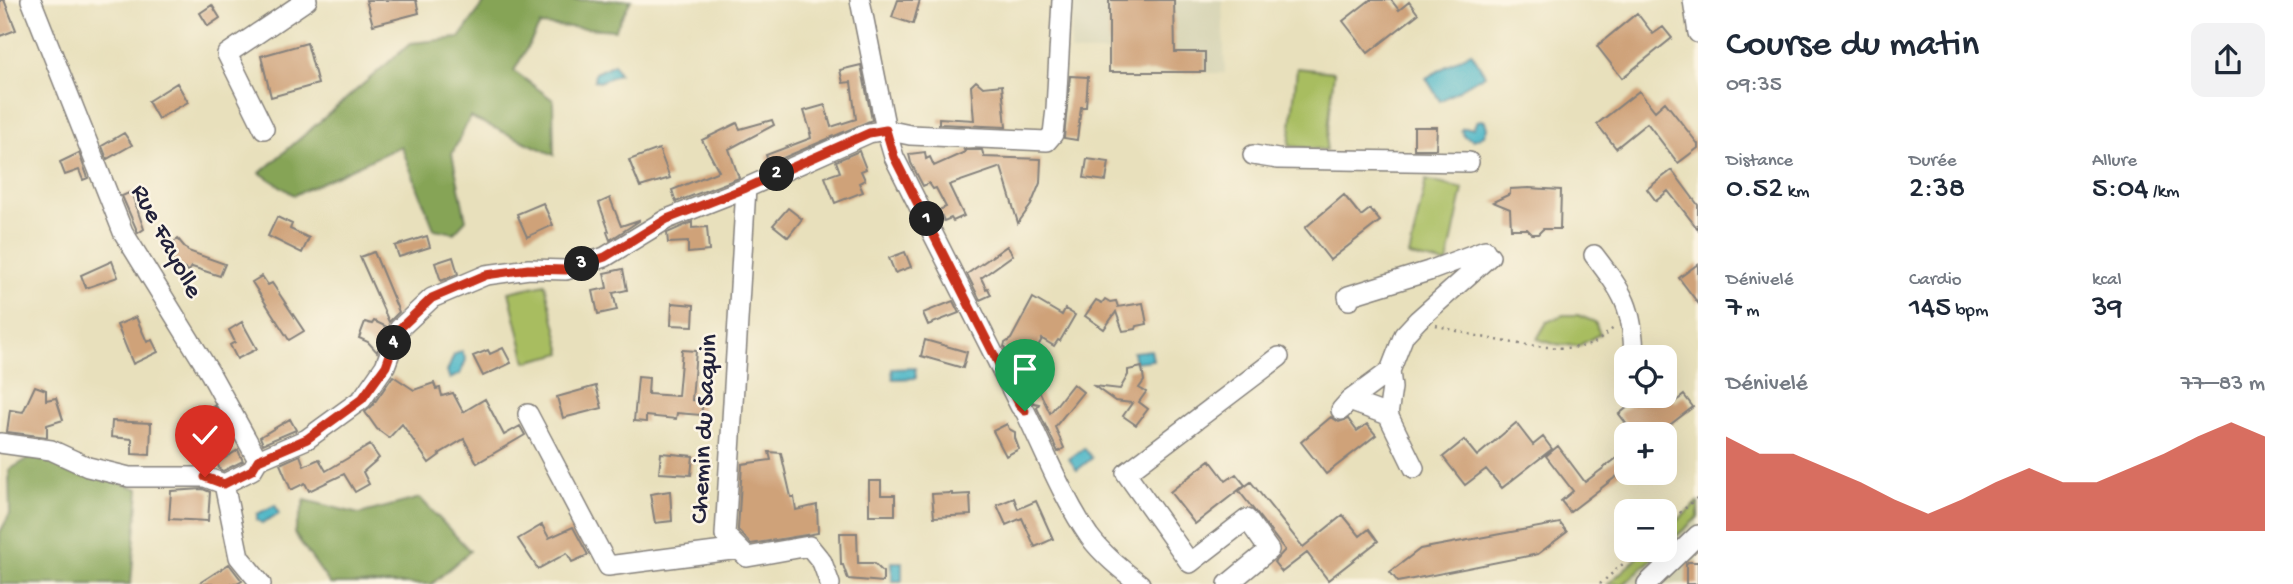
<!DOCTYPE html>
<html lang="fr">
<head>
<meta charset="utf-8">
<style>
  body { margin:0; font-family:"Gochi Hand",sans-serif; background:#f2f2f3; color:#1f2937; height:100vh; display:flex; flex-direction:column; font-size:26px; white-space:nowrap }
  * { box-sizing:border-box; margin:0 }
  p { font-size:23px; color:#747a83 }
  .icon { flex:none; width:38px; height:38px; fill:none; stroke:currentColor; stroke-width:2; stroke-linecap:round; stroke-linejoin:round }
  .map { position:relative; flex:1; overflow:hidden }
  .side { display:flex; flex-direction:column; background:#fff; width:595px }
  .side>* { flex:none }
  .buttons { position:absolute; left:1614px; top:345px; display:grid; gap:14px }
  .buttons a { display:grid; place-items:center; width:63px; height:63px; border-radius:14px; background:#fff; box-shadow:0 7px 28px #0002; font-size:35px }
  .pin { position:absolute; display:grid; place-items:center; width:60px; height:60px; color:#fff; margin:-72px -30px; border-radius:50% 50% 50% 0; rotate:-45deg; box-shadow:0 0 7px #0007 }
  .pin .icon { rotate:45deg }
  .km { position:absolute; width:35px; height:35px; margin:-18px; border-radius:50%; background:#222; color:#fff; font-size:19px; line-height:35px; text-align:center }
  .round { display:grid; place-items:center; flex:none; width:74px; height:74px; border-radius:14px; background:#f2f2f3 }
  .head { display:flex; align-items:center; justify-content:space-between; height:119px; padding:0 28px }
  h1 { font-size:38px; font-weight:600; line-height:52px }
  .stats { display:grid; grid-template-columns:repeat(3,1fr); gap:10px; height:119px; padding:7px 28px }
  .stats div { display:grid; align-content:center }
  .stats b { font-size:30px; font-weight:600 }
  .stats small { font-size:19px; font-weight:400 }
  .stats p { font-size:19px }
  .chart { height:196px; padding:14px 28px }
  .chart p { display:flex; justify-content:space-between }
  .chart svg { width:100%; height:126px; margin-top:7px; fill:#c8321e; opacity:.7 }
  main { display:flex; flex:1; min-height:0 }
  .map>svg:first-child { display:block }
  .built { fill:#d8d5b6 }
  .green { fill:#a8bd61; stroke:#65704e; stroke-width:2 }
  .forest { fill:#86a457; stroke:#546349; stroke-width:2 }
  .water { fill:#49b5c6; stroke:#366c80; stroke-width:2 }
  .building { fill:#cfa279 }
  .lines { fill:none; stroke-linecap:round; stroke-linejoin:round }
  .minor-casing { stroke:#85817c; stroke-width:22 }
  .path { stroke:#85817c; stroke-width:2.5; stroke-dasharray:2 5; stroke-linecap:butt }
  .minor { stroke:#fff; stroke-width:19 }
  .route-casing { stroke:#fff; stroke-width:14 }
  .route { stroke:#c8321e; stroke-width:9 }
  .labels { text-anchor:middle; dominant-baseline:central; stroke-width:5; stroke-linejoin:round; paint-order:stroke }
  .street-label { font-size:26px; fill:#22223b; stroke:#fcf5e5 }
</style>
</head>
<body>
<main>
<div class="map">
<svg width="1698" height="584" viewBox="0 0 1698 584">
  <rect width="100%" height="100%" fill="#fcf5e5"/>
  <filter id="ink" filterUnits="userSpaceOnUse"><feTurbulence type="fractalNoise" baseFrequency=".0143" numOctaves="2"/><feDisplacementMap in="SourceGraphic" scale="14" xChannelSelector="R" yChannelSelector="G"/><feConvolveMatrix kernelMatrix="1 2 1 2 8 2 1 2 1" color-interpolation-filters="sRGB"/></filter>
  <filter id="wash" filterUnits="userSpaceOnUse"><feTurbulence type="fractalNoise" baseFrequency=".00686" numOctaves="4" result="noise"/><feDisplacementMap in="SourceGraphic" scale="28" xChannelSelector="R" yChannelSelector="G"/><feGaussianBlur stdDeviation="1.57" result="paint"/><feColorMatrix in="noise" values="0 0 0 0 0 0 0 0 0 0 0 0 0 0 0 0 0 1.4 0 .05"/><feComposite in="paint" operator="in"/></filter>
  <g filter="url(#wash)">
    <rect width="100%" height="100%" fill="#e8e0bc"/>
    <path class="built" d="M1073 0H1222L1225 73 1109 72V52H1070Z
      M1698 502V584H1608L1646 550H1664V533Z"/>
    <path class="green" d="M1297 68 1334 72 1326 150 1289 146Z
      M1426 180 1463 189 1447 264 1409 256Z
      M545 284 562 353 526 362 509 292Z
      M1563 315H1578L1595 322 1600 334 1578 346 1554 344 1537 339 1547 322Z
      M1698 502V517L1664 547V533Z
      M1646 550H1662L1624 584H1608Z"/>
    <path class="forest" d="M486 0H631L615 30 540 25 514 71 553 100 554 155 470 117 452 154 466 220 454 233 434 229 401 146 294 195 260 173 411 43 459 38Z
      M36 454 139 489 131 584H0V532L10 514 9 470Z
      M420 498 470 551 432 584H330L294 533 305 500 359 514Z"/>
    <path class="water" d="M1471 52 1485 75 1440 101 1426 78Z
      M614 64 619 74 599 82 594 80 595 73Z
      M1481 120 1485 121 1487 128 1484 135 1474 140 1464 136 1461 130 1463 128H1473L1477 121Z
      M1151 350 1153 360 1135 362 1133 352Z
      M462 351 466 360 460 374 450 379 447 372 454 355Z
      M915 368 916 378 893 379 892 369Z
      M1084 448 1092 458 1077 470 1069 459Z
      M275 505 279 514 262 523 257 520V514Z
      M892 562H902V581H892Z"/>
    <g id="blocks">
      <path class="building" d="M0 0H4L16 30 0 36Z
        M366 0H416L419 13 373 25Z
        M898 0H920L913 24 892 17Z
        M1109 0H1174L1175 52H1205V72H1109Z
        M1370 0H1391L1399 10 1409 2 1418 14 1368 53 1343 21Z
        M212 5 220 18 208 26 200 13Z
        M1637 13 1653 34 1663 27 1672 38 1622 78 1597 46Z
        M307 43 318 84 271 97 261 56Z
        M861 65 872 120 769 164 766 155 811 138 810 133H811L804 111 825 105 831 127 856 119 851 82 843 83 840 70Z
        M1070 76 1088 77 1086 107H1081L1077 140 1064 138Z
        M976 81 983 87 1002 85 1006 127 939 124V118L974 120 971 86Z
        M177 83 188 102 158 119 148 101Z
        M1639 91 1655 111 1665 102 1698 144V148L1678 163 1647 123 1616 148 1597 124Z
        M772 120 774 125 729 149 739 178 676 202 672 190 719 171 702 140 737 123 740 129Z
        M1414 127H1437L1436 149H1414Z
        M124 133 132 145 107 159 102 146Z
        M659 149 670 178 640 187 629 160Z
        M964 150H982L984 157 1041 159 1040 183 1031 205 1018 223 1001 167 949 185 964 216 953 221 951 218 944 221 939 210 946 207 936 188 933 189 929 183 923 186 911 163 909 154 925 152 926 159 930 157 934 166 965 152Z
        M859 151 866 169 861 171 865 180 859 183 863 192 835 203 825 177 840 172 836 161Z
        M79 153 88 178 83 180 79 170 65 175 60 162Z
        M1087 159 1109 162 1106 181 1084 178Z
        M1672 170 1698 205V229L1668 191 1656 201 1647 189Z
        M1529 188 1561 190 1560 229H1543L1538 234H1532L1527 229H1511L1510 209 1493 202 1510 194V189Z
        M131 192 144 229 138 233 122 196Z
        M1344 195 1361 216 1370 209 1380 221 1330 260 1305 228Z
        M610 198 621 226 639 220V221L610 240 607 232 609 231 599 203Z
        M543 203 553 225 527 237 517 214Z
        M788 208 802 219 788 237 773 225Z
        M277 217 292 224 290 229 309 238 302 253 268 236Z
        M692 222V228L707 227 709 251 688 253V242L668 243 667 233Z
        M427 236 430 247 399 257 395 246Z
        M178 239 188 251 225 264 220 276 192 267 189 271 177 266 164 249Z
        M1007 246 1013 255 981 278 986 288 985 289 988 288 991 295 980 300 967 274Z
        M374 252 399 312 389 322 360 257Z
        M905 252 911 267 895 273 889 258Z
        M453 257 458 274 441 281 435 263Z
        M112 261 118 277 86 288 81 275Z
        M1698 264V303L1679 278Z
        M623 269 627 290 613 293 617 310 598 314 593 291 607 288 604 273Z
        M262 276 268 285 272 283 304 331 289 340 252 282Z
        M1033 298 1062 315 1065 309 1075 315 1060 341 1058 340 1054 346 1042 339 1027 366 1050 413 1073 384 1083 392 1055 427 1064 448 1058 452 1037 408 1039 404 1034 403 1030 399 1004 347 1005 343 1011 339Z
        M1105 299 1110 302 1116 301 1118 307 1143 303 1147 324 1137 326 1136 329 1123 331 1116 312 1104 329 1085 316 1096 300 1102 303Z
        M953 301 959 313 928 325 923 313Z
        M672 303 694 305 693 326 671 325Z
        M136 317 147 342 152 340 158 352 133 364 117 325Z
        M374 321 387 327 377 352 368 342 359 338 365 322 372 324Z
        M242 322 257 349 237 359 230 345 235 342 229 330Z
        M925 340 967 352 963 368 921 356Z
        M503 348 511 363 483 376 473 356 488 350 490 354Z
        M682 350 696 351 692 400 703 401 701 415 677 413 676 419 646 416V422L634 421 638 377 649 378 648 394 678 396Z
        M1142 367 1144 381 1139 388 1146 392 1139 402 1148 409 1136 425 1123 416 1132 403 1115 401 1094 386 1120 389 1128 375V370Z
        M393 376 414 390 434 383 436 389 440 388 442 396 453 393 463 412 485 399 504 435 520 426 525 435 477 463 464 439 439 454 440 455 429 463 402 424 389 438 377 429 365 412 372 406Z
        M35 386 46 390V400L56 398 63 420 47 425V437L7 432 10 410 23 412Z
        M596 386 602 408 563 418 557 397Z
        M1684 395 1693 407 1658 434H1634L1619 414 1642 396H1669L1675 402Z
        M214 405 222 421 217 424 209 408Z
        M1331 417 1339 422 1348 419 1357 431 1367 424 1376 435 1326 474 1301 442Z
        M290 419 296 430 263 444 260 437Z
        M112 421 151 423 150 455 132 454V439L111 437Z
        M1516 423 1533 445 1543 437 1552 449 1502 488 1486 469 1465 485 1443 457 1464 440 1477 456Z
        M1007 424 1009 429 1015 432V438L1019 449 1006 456 993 431Z
        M370 445 379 458 363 472 369 484 355 492 344 474 309 491 305 483 291 490 280 464 300 455 304 466 319 459 326 471Z
        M1558 446 1585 482 1626 451V469L1570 512 1561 501 1573 491 1546 456Z
        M238 450 243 461 223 471 220 470 217 463Z
        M769 452 781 453 791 497H794L796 510 817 505 818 533 751 544 738 530 742 464 771 460Z
        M661 453 693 456 691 475 659 473Z
        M1210 460 1226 481 1236 474 1245 485 1195 524 1170 492Z
        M869 481H881V495H895V515H869Z
        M1251 482 1303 547 1343 515 1360 536 1369 529 1378 541 1328 580 1307 553 1282 572 1274 562 1285 550 1239 491Z
        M203 489 210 492 208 521 169 519 171 491Z
        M670 491 672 521 655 523 650 494Z
        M952 493V495L970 494 971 515 934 517 932 494Z
        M1014 498 1018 509 1036 501 1053 539 1035 547 1022 518 1006 525 997 505Z
        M1560 523 1567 532 1538 554 1398 582 1390 572 1420 549Z
        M542 525 549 538 573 527 588 555 572 562 567 553 538 569 518 539Z
        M840 533H857L858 563H874L883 572V582L848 579 843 565H841Z
        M1688 562H1698V584H1686V564Z
        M229 564 242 581 237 584H198Z"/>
    </g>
  </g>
  <g filter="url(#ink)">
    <use href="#blocks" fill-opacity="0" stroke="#85817c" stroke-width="2"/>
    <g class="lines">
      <g class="minor-casing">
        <path id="minor" d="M31 0 123 232 210 373 258 460
          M860 0 886 130 894 157 1020 406 1025 411C1045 452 1063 498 1089 536 1103 555 1122 570 1140 584
          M1693 0 1698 33
          M264 129 227 54 307 0
          M1253 155 1278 159 1469 162
          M746 188 725 535 747 557 809 546 822 562 830 584
          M1594 255C1624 294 1633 307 1634 357
          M1349 300 1348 296 1429 271 1485 250
          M1349 401 1390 371
          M1341 410 1349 401 1388 415 1414 468
          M528 414 608 566 739 549
          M1388 415 1392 388 1390 371 1404 335 1418 320 1490 256
          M0 443 51 450 88 467 129 477H205L224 484 252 470 258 460 307 439 362 399 385 366 399 329 432 298 486 275 529 269 566 270 605 257 667 219 746 188 869 133 886 130 910 135 1047 141 1053 134 1056 109 1062 0
          M224 484 239 557 261 584
          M1228 584 1269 550 1247 519 1190 563 1126 473 1279 357
          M1647 584 1698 535"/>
      </g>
      <path class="path" d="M1436 325C1469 336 1560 356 1592 344 1599 341 1607 333 1614 328
        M1664 527 1698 497
        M1600 584 1639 550"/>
      <use href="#minor" class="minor"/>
    </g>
  </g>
  <g class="lines" filter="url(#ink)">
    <g class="route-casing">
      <path id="route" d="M205 477 224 484 252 470 258 460 307 439 362 399 386 366 399 329 432 298 486 275 528 269 566 270 605 257 667 219 746 188 869 133 886 130 894 157 1020 406 1025 411"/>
    </g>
    <use href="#route" class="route"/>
  </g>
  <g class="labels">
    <g class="street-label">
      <text transform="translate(165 242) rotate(62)">Rue Fayolle</text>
      <text transform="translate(706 429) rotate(-87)">Chemin du Saquin</text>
    </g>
  </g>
</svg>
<div class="buttons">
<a><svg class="icon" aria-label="locate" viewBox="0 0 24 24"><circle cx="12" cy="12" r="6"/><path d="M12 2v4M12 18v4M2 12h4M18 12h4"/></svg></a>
<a>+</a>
<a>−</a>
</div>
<div class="pin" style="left:1025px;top:411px;background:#1e9e55"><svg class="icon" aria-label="arrive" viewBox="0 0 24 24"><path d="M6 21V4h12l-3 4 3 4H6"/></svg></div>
<div class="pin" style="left:205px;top:477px;background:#d93025"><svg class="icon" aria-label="check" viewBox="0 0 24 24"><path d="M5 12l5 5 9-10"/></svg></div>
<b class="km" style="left:927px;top:219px">1</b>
<b class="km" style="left:777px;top:174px">2</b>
<b class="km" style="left:582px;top:264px">3</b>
<b class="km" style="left:394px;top:343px">4</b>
</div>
<section class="side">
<div class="head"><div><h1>Course du matin</h1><p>09:35</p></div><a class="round"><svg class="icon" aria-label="share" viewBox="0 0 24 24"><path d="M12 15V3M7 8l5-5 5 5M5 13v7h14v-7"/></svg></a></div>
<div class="stats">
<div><p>Distance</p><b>0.52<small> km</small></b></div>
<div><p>Durée</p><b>2:38</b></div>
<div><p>Allure</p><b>5:04<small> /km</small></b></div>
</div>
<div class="stats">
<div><p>Dénivelé</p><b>7<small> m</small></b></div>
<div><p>Cardio</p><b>145<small> bpm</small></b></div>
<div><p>kcal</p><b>39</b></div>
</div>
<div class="chart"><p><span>Dénivelé</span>77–83 m</p>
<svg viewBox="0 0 160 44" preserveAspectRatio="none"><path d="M0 44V11L10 17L20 17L30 22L40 27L50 33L60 38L70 33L80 27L90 22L100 27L110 27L120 22L130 17L140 11L150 6L160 11V44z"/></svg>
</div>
</section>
</main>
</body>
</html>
